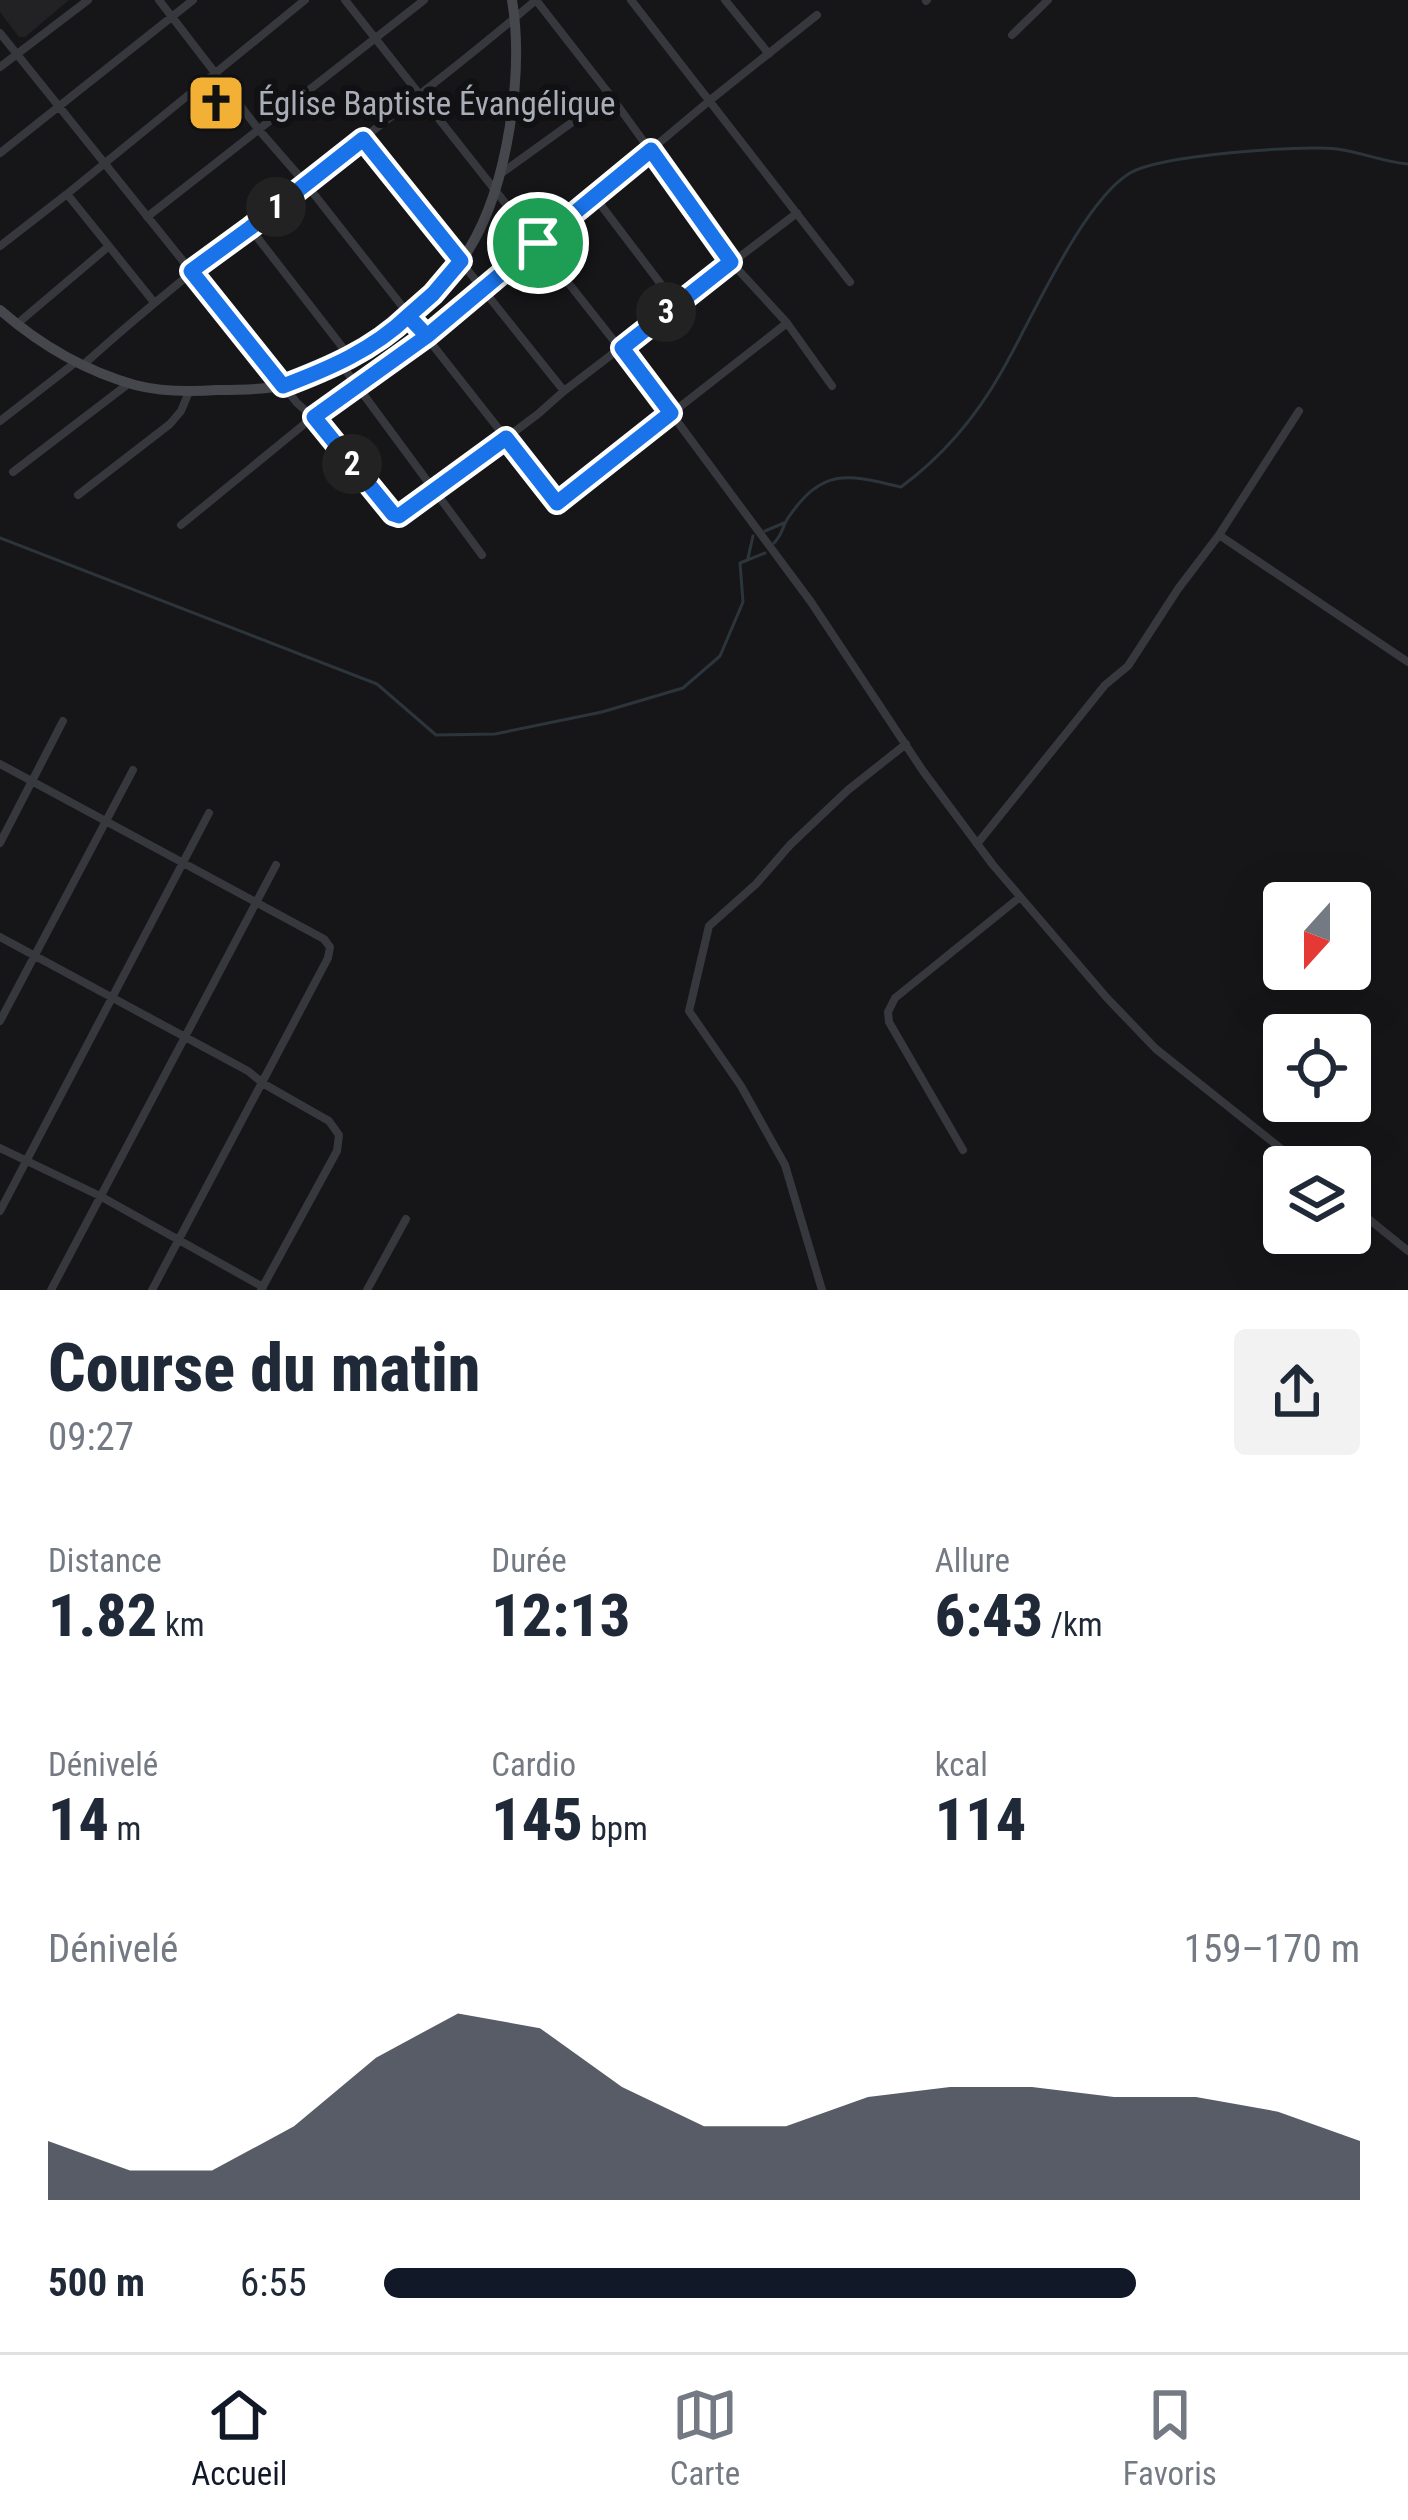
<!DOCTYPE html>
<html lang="fr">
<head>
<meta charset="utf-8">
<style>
  body { margin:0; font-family:"Roboto Condensed",sans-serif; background:#f2f2f3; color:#1f2937; height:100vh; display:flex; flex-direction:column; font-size:45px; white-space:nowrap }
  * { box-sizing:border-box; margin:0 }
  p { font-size:39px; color:#747a83 }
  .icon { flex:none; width:66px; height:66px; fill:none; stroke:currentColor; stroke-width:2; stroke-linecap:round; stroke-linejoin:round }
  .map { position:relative; height:1290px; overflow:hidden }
  .drawer { display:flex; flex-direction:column; background:#fff; flex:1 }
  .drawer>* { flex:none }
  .needle { width:78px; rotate:201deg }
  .fabs { position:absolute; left:1263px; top:882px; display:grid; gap:24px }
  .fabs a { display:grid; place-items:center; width:108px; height:108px; border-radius:12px; background:#fff; box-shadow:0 12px 48px #0002; font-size:60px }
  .pin { position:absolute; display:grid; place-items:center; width:102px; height:102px; color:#fff; margin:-51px; border:6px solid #fff; border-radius:50%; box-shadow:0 3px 12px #0007 }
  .km { position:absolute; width:60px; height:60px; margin:-30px; border-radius:50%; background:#222; color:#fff; font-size:33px; line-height:60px; text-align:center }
  .round { display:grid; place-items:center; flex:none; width:126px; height:126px; border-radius:12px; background:#f2f2f3 }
  .head { display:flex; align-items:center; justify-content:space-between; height:204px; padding:0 48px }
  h1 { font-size:66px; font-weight:800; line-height:90px }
  .stats { display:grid; grid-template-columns:repeat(3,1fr); gap:18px; height:204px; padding:12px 48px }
  .stats div { display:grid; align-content:center }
  .stats b { font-size:60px; font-weight:800 }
  .stats small { font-size:33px; font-weight:400 }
  .stats p { font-size:33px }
  .chart { height:336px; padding:24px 48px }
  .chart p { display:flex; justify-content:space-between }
  .chart svg { width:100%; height:216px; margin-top:12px; fill:#111827; opacity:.7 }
  ul { padding:0 48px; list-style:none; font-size:39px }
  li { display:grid; grid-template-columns:192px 144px 1fr; align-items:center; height:90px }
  li i { height:30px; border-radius:15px; background:#111827 }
  .tab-bar { display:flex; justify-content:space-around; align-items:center; height:168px; border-top:3px solid #e0e1e3; background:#fff; font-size:33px; color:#747a83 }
  .tab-bar a { display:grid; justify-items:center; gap:6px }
  .tab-bar .current { color:#111827 }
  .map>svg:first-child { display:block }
  .built { fill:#222225 }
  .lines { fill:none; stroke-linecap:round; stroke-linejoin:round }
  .stream { stroke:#2c353c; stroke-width:3 }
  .street { stroke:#37383d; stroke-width:8 }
  .secondary { stroke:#45474d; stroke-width:10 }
  .route-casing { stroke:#fff; stroke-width:24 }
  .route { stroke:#1a73e8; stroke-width:15 }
  .labels { text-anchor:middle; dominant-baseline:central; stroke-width:12; stroke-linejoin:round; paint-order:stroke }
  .poi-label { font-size:33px; fill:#a8adb8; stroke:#111113; text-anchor:start }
</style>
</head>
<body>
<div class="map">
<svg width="1408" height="1290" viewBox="0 0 1408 1290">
  <rect width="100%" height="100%" fill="#161618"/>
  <path class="built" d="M0 0H69L25 37H19L0 12Z"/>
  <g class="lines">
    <path class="stream" d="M765 531 784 523
      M0 538 377 684 436 735 495 734 602 712 683 688 720 656 743 602 740 563 765 553
      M774 543C783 534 782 527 788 518 823 467 847 474 901 487 943 456 976 417 1002 371 1031 321 1082 202 1130 173 1161 155 1298 145 1337 149 1361 152 1383 162 1408 164
      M748 558 753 536"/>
    <path class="street" d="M159 0 259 130 306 184 557 503 787 323
      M345 0 671 413 811 602 923 771 993 865 1107 998 1156 1049 1304 1167
      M536 0 610 95 731 262 787 323 832 386
      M631 0 850 282
      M725 0 769 54
      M926 1 927 0
      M0 33 297 403 313 417 396 516 403 515 538 414 564 391 797 213
      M1012 35 1048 0
      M0 67 88 0
      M363 139 564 391
      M0 153 193 0
      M499 175 610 95
      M67 194 153 301
      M594 196 676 304
      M147 217 424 0
      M250 228 350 357
      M0 246 67 194 305 0
      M17 324 109 246
      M341 364 482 555
      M83 365C227 235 388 126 536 0
      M0 421 76 362
      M13 472 128 384
      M78 495 170 424 181 411 189 392
      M181 525 313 417 358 388 484 290 709 101 817 15
      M1219 535 1408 662
      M0 764 324 939 330 947 328 958 152 1290
      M0 843 63 721
      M977 844 1105 685 1128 666 1178 589 1219 535 1299 411
      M0 937 248 1071 264 1084 329 1121 339 1135 337 1151 261 1290
      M0 1021 133 770
      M0 1148 100 1196 263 1287
      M963 1150 889 1022 888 1012 895 998 1020 897
      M1350 1204 1408 1251
      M0 1211 209 813
      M51 1290 276 865
      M367 1290 406 1219
      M822 1290 785 1165 741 1086 689 1011 709 926 756 884 790 845 848 790 906 744"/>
    <path class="secondary" d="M0 310C39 344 85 371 135 385 162 392 189 392 217 390 238 390 260 390 281 386 327 376 374 347 408 316 431 295 453 276 469 249 508 186 524 72 512 0"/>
  </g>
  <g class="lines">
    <g class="route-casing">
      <path id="route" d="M538 243 427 336 408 316C373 350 328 369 283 386L191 271 250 228 363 139 461 261 433 294 408 316 427 336 314 417 393 514 399 516 506 438 557 503 671 413 622 348 731 262 651 150 538 243"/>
    </g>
    <use href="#route" class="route"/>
  </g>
  <defs>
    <g id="church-square" transform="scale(3)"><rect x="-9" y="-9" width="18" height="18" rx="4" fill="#f2b134" stroke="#111113"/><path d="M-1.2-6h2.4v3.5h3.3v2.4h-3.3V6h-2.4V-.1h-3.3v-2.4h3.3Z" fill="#111"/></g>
  </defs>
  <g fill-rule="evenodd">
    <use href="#church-square" x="216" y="103"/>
  </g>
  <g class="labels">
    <g class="poi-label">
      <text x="258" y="103">Église Baptiste Évangélique</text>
    </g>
  </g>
</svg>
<div class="fabs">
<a><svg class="needle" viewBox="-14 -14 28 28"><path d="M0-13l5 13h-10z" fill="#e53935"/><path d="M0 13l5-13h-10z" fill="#747a83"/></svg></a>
<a><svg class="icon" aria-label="locate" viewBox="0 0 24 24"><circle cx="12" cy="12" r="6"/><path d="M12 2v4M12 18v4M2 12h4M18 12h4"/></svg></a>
<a><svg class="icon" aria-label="layers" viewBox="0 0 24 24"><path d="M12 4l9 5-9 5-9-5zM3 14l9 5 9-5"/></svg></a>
</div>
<div class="pin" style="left:538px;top:243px;background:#1e9e55"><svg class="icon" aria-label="arrive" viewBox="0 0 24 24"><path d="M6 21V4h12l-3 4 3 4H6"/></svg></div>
<b class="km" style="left:276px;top:207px">1</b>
<b class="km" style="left:352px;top:464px">2</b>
<b class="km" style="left:666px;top:312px">3</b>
</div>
<section class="drawer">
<div class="head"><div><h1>Course du matin</h1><p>09:27</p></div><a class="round"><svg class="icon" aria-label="share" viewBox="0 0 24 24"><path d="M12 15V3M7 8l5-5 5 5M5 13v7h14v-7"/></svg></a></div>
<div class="stats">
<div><p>Distance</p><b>1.82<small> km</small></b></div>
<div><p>Durée</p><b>12:13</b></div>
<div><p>Allure</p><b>6:43<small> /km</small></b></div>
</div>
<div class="stats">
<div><p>Dénivelé</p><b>14<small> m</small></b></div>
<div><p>Cardio</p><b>145<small> bpm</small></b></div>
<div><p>kcal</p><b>114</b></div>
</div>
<div class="chart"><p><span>Dénivelé</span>159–170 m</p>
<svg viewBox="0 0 160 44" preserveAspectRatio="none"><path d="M0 44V32L10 38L20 38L30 29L40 15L50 6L60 9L70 21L80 29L90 29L100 23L110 21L120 21L130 23L140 23L150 26L160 32V44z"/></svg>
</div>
<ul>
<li><b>500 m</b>6:55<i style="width:77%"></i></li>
</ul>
</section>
<nav class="tab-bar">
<a class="current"><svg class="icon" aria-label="home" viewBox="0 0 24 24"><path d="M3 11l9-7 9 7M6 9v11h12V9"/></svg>Accueil</a>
<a><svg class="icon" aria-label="map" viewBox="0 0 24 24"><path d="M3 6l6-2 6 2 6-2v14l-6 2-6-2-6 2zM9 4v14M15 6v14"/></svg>Carte</a>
<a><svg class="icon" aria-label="saved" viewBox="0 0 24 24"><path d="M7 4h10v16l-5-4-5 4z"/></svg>Favoris</a>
</nav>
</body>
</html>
